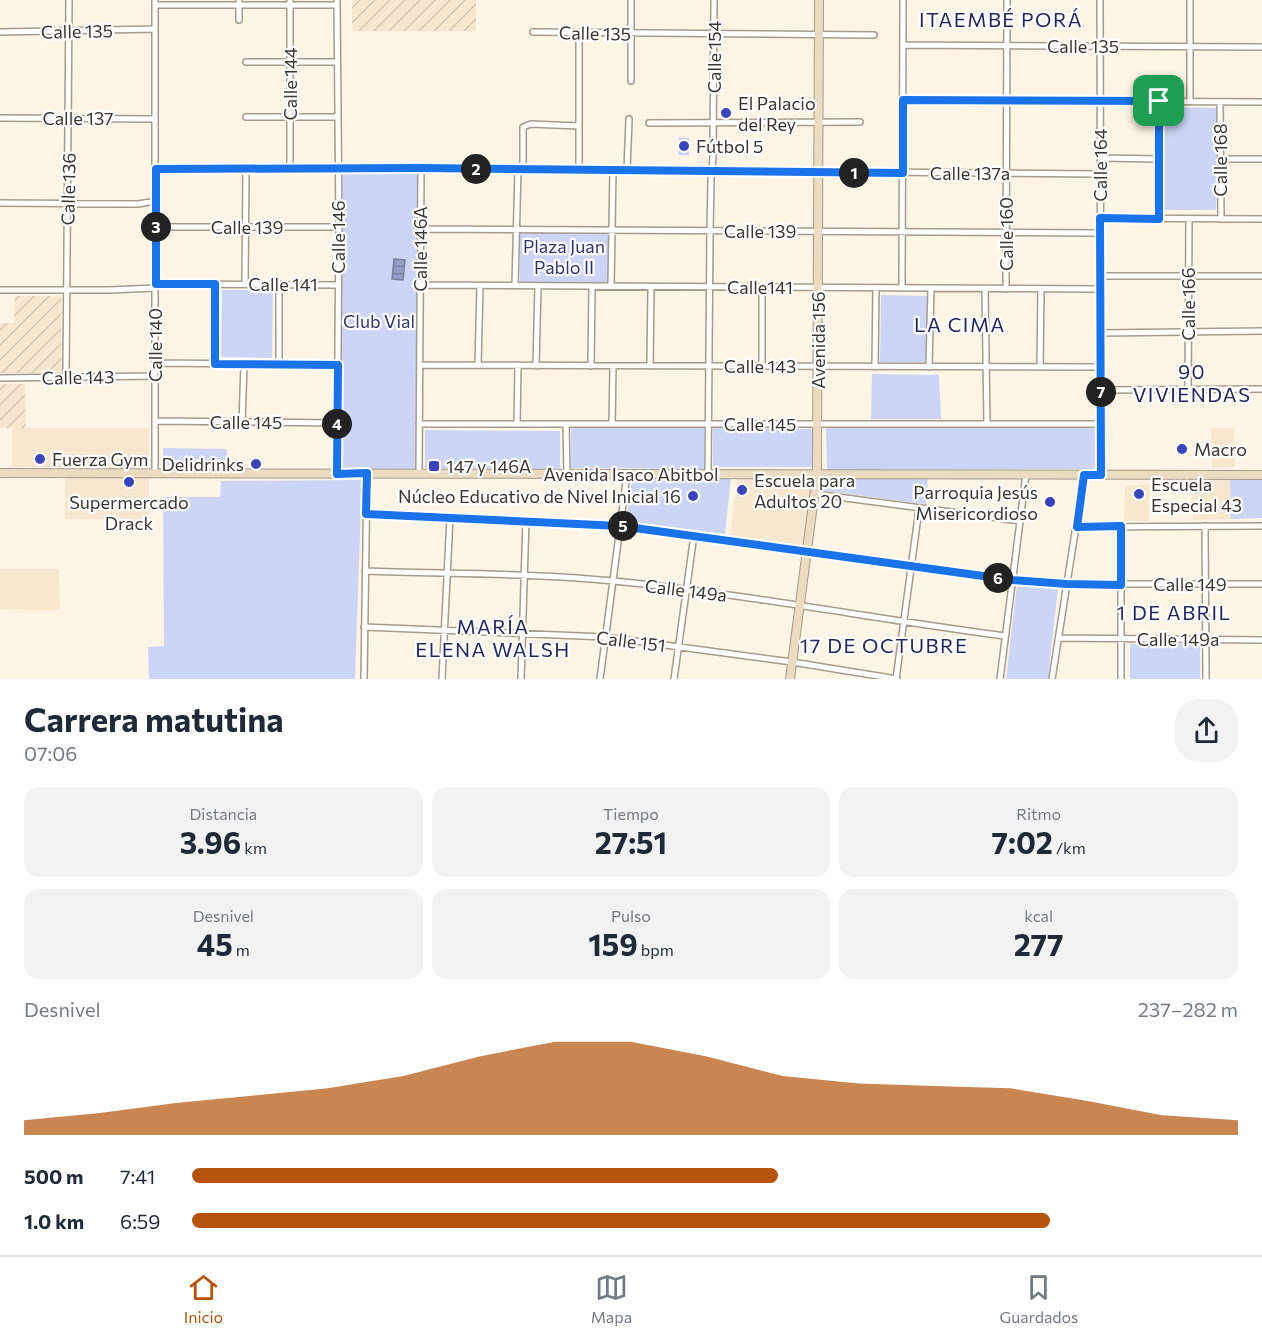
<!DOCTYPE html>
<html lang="es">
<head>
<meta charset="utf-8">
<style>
  body { margin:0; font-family:Commissioner,sans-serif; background:#f2f2f3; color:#1f2937; height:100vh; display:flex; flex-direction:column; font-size:22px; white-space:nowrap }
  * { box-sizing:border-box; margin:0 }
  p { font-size:20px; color:#747a83 }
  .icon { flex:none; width:33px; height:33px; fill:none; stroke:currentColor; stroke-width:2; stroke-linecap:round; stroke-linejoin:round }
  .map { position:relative; height:679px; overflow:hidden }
  .details { display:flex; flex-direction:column; background:#fff; flex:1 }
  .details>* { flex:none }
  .pin { position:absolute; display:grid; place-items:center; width:51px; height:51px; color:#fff; margin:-26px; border-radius:12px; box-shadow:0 3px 9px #0006 }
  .km { position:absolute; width:30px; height:30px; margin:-15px; border-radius:50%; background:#222; color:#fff; font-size:16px; line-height:30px; text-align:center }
  .round { display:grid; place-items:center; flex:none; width:63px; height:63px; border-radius:24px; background:#f2f2f3 }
  .overview { display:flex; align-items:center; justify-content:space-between; height:102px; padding:0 24px }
  h1 { font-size:33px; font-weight:700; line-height:45px }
  .figures { display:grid; grid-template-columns:repeat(3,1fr); gap:9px; height:102px; padding:6px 24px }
  .figures div { display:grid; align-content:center; border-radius:15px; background:#f2f2f3; text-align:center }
  .figures b { font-size:30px; font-weight:700 }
  .figures small { font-size:16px; font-weight:400 }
  .figures p { font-size:16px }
  .chart { height:168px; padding:12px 24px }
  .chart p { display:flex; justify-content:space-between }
  .chart svg { width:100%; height:108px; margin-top:6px; fill:#b45309; opacity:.7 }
  ul { padding:0 24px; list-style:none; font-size:20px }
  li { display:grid; grid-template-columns:96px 72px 1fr; align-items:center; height:45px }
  li i { height:15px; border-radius:8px; background:#b45309 }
  .dock { display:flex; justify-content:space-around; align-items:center; height:84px; border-top:2px solid #e0e1e3; background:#fff; font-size:16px; color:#747a83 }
  .dock a { display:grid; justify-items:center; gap:3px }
  .dock .on { color:#b45309 }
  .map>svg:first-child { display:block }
  .built { fill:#f7e7cf }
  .industrial { fill:url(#industrial-furrows) }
  .green { fill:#ccd5f5 }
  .water { fill:url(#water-rules); stroke:#787f99; stroke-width:1.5 }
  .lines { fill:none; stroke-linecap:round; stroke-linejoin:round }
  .street-casing { stroke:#a69b8b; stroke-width:8 }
  .secondary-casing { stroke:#a69b8b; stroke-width:10 }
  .street { stroke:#fff; stroke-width:5 }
  .secondary { stroke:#eadbc1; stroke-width:8 }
  .route-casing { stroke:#fff; stroke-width:12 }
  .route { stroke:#1a73e8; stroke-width:8 }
  .poi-dot { fill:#3a44b8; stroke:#fff; stroke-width:2 }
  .labels { text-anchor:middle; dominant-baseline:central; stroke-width:4.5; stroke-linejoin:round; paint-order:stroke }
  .street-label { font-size:18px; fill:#3a362f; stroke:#fff }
  .poi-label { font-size:18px; fill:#3a362f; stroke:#fff; text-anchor:start }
  .park-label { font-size:18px; fill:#2d376c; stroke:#fff }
  .neighbourhood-label { font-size:20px; letter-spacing:1.5px; fill:#202861; stroke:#fff }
</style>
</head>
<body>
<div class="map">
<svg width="1262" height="679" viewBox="0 0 1262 679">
  <defs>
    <pattern id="industrial-furrows" width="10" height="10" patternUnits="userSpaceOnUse" patternTransform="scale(1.5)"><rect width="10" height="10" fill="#f7e7cf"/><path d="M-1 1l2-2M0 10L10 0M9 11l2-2" fill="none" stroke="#d4c7b2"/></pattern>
    <pattern id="water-rules" width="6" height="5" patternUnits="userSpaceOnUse" patternTransform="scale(1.5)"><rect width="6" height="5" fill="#939ec7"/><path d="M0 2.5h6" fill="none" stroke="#7982a2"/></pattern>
  </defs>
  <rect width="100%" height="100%" fill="#fff5e7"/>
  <path class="built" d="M12 428H149V520L65 519V467H12Z
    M1211 428H1234L1235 467 1212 468Z
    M737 479 812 480 803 545 730 535Z
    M1230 480 1231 519 1193 520 1192 481Z
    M1150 484 1149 521H1124L1125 486Z
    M0 569H59L60 610 0 609Z"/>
  <path class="industrial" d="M352 0H476V31H352Z
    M15 296H61L62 373H0V323H14Z
    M0 384H25L26 428H0Z"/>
  <path class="green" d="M1164 107 1217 108 1216 210H1163Z
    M679 137 689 138V155H678Z
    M343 172 418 173 415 469 341 470Z
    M520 231H608V282H520Z
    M222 290H273L272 358 221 357Z
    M881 295 927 296 926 362H880Z
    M872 374 939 375 941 419H871Z
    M571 426 704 427V469L571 468Z
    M713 428 814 429V467H713Z
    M826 428H1096V469L827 470Z
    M425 430 560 431V469L425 468Z
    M163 448 227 449 226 466 163 465Z
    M731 477 725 534 626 521 632 479Z
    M822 478H928L926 504 819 490Z
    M1262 479V518L1231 519 1230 480Z
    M362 480 355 679H149L148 647 164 646 163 497H220L221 481Z
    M1017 584 1058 588 1048 679H1006Z
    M1200 644V679H1130V644Z"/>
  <path class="water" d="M394 259 405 260 403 280 392 279Z"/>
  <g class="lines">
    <g class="street-casing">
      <path id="street" d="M290 0V168
        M1100 0 1101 475
        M155 5H337
        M239 20V0
        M0 32 155 29
        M533 32 874 35
        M903 45 1262 47
        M246 62H337
        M631 81V0
        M903 100 1262 102
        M1190 101V0
        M1220 102 1221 219
        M246 117H337
        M0 118 155 119
        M649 123 860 122
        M1100 158 1159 159
        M1220 159H1262
        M156 169 421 168 1100 174
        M523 169V127L531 124 579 126
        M579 169V33
        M627 170 629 119
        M0 203 138 204 156 201
        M1099 218 1262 219
        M1159 219V101
        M156 227H339
        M420 229 1099 233
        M1099 276H1262
        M156 284 338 285
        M215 284V364
        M245 284 246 168
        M420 285 1100 289
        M515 286 518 169
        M611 286 613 169
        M902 288 903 0
        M985 289 987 424
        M1006 289 1007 0
        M0 290H109L155 288
        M1101 333 1262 331
        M155 363 338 365
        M420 365 1101 367
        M478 365 480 286
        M279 366V284
        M536 366 538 286
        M591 366 592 286
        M650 366 651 287
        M762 366V287
        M875 367 876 288
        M929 367 931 288
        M1040 367 1041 289
        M66 377 69 0
        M0 378 155 376
        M1188 389 1189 219
        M1101 390 1262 389
        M155 421 337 423
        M242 423 244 365
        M419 424H1100
        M517 424 518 366
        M566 424 567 474
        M612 424 613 366
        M155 473V0
        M337 473 339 227 337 0
        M419 473 421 168
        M708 474 710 231 711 180 713 157 714 0
        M815 494 1020 521
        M366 514 526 520 620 526 1012 580 1067 584H1262
        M1205 526 1206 679
        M1077 527 1262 526
        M1121 527V679
        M365 571C448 574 532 573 614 581 745 594 875 619 1005 636
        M364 627 605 637 792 662 897 679
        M1059 638 1262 640
        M364 679 367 473
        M442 679 450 517
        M521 679 526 520
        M600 679 627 474
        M674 679 694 535
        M896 679 919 509
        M1000 679 1026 474
        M1052 679 1084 475"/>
    </g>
    <g class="secondary-casing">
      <path id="secondary" d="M0 473 1262 475
        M790 679 817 474 819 0"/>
    </g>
    <use href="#street" class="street"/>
    <use href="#secondary" class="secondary"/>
  </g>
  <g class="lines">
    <g class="route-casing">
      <path id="route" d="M903 100 1159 101V219L1100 218 1101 475H1084L1077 527 1121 526V585L1067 584 1012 580 620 526 366 514 367 473 337 474 338 365 215 364V284H156V169L421 168 903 173Z"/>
    </g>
    <use href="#route" class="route"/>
  </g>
  <g class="poi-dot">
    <circle cx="726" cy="113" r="6"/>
    <circle cx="684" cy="146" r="6"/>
    <circle cx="1182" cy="449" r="6"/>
    <circle cx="40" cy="459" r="6"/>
    <circle cx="256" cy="464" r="6"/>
    <rect x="428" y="460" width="12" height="12" rx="3"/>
    <circle cx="129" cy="482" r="6"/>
    <circle cx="742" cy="490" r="6"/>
    <circle cx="1139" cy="494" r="6"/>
    <circle cx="693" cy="496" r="6"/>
    <circle cx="1050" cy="502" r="6"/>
  </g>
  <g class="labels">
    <g class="street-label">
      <text transform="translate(77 31) rotate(-1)">Calle 135</text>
      <text transform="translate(595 33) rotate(1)">Calle 135</text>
      <text x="1083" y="46">Calle 135</text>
      <text transform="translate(714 57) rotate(-90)">Calle 154</text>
      <text transform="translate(290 84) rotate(-90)">Calle 144</text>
      <text x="78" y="118">Calle 137</text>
      <text transform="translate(1220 160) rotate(-90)">Calle 168</text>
      <text transform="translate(1100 165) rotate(-90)">Calle 164</text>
      <text x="970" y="173">Calle 137a</text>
      <text transform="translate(68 189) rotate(-89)">Calle 136</text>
      <text x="247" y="227">Calle 139</text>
      <text x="760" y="231">Calle 139</text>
      <text transform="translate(1006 234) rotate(-90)">Calle 160</text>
      <text transform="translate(338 237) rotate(-90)">Calle 146</text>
      <text transform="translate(420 249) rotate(-90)">Calle 146A</text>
      <text x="283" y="284">Calle 141</text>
      <text x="760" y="287">Calle141</text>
      <text transform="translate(1188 304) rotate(-90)">Calle 166</text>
      <text transform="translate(818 340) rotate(-90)">Avenida 156</text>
      <text transform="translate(155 345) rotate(-90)">Calle 140</text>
      <text x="760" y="366">Calle 143</text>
      <text transform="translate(78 377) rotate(-1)">Calle 143</text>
      <text x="246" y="422">Calle 145</text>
      <text x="760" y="424">Calle 145</text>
      <text x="631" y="474">Avenida Isaco Abitbol</text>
      <text x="1190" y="584">Calle 149</text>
      <text transform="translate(686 590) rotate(7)">Calle 149a</text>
      <text x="1178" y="639">Calle 149a</text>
      <text transform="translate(631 641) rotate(7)">Calle 151</text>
    </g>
    <g class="poi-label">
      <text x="738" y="103">El Palacio<tspan x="738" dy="21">del Rey</tspan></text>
      <text x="696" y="146">Fútbol 5</text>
      <text x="1194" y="449">Macro</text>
      <text x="52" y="459">Fuerza Gym</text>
      <text x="244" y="464" text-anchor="end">Delidrinks</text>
      <text x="446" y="466">147 y 146A</text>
      <text x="754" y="480">Escuela para<tspan x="754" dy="21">Adultos 20</tspan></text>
      <text x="1151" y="484">Escuela<tspan x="1151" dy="21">Especial 43</tspan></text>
      <text x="1038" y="492" text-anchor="end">Parroquia Jesús<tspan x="1038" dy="21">Misericordioso</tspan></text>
      <text x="681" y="496" text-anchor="end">Núcleo Educativo de Nivel Inicial 16</text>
      <text x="129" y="502" text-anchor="middle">Supermercado<tspan x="129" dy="21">Drack</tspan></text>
    </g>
    <g class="park-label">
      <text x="564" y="246">Plaza Juan<tspan x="564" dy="21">Pablo II</tspan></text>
      <text x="379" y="321">Club Vial</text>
    </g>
    <g class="neighbourhood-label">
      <text x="1001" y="19">ITAEMBÉ PORÁ</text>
      <text x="960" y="324">LA CIMA</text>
      <text x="1192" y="371">90<tspan x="1192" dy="23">VIVIENDAS</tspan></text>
      <text x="1174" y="612">1 DE ABRIL</text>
      <text x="493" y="626">MARÍA<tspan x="493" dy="23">ELENA WALSH</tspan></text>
      <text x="884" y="645">17 DE OCTUBRE</text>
    </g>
  </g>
</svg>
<div class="pin" style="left:1159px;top:101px;background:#1e9e55"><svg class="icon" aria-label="arrive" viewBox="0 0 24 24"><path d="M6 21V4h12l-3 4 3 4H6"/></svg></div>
<b class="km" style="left:854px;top:173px">1</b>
<b class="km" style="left:476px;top:169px">2</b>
<b class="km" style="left:156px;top:227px">3</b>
<b class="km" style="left:337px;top:424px">4</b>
<b class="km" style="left:623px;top:526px">5</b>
<b class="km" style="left:998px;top:578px">6</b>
<b class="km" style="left:1101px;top:392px">7</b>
</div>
<section class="details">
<div class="overview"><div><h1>Carrera matutina</h1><p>07:06</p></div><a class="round"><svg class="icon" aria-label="share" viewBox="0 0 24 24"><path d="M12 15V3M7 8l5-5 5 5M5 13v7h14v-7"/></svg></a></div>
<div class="figures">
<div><p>Distancia</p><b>3.96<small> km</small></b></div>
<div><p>Tiempo</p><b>27:51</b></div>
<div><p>Ritmo</p><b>7:02<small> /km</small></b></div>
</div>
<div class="figures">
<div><p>Desnivel</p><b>45<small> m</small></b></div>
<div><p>Pulso</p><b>159<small> bpm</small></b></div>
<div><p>kcal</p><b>277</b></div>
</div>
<div class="chart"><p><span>Desnivel</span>237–282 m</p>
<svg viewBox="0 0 160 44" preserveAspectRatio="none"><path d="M0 44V38L10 35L20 31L30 28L40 25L50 20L60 12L70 6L80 6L90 12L100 20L110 23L120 24L130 25L140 30L150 36L160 38V44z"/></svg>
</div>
<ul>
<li><b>500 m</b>7:41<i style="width:56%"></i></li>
<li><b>1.0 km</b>6:59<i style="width:82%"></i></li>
</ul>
</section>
<nav class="dock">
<a class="on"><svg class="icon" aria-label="home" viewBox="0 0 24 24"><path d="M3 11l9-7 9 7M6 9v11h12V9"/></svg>Inicio</a>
<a><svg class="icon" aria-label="map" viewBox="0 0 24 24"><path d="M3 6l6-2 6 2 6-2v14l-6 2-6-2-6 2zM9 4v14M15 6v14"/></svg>Mapa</a>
<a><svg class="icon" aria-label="saved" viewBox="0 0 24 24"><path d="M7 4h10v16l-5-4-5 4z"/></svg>Guardados</a>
</nav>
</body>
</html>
